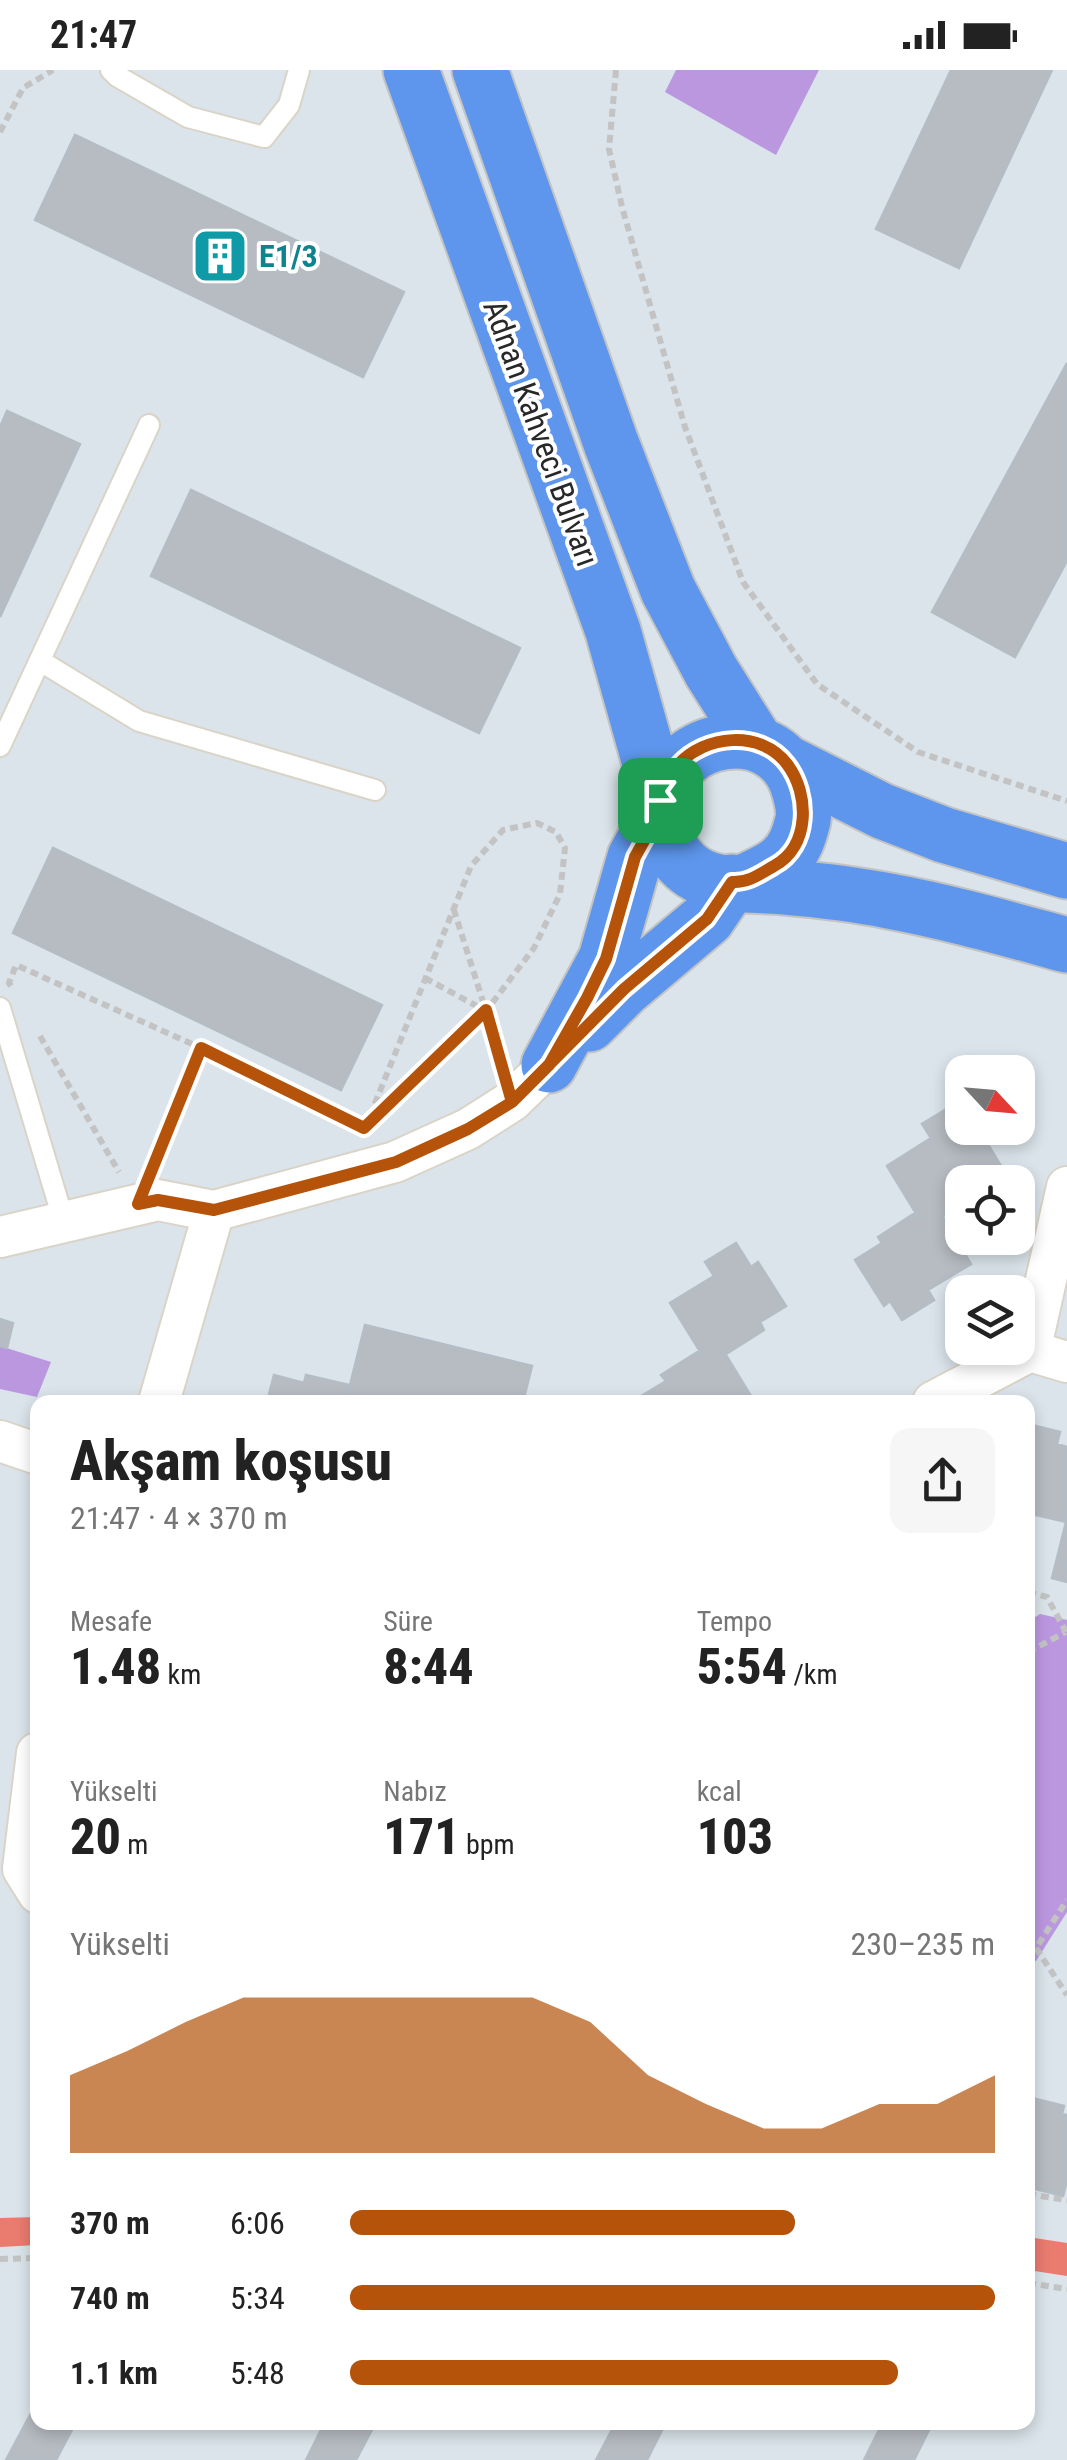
<!DOCTYPE html>
<html lang="tr">
<head>
<meta charset="utf-8">
<style>
  body { margin:0; font-family:"Roboto Condensed",sans-serif; background:#f6f6f6; color:#222; height:100vh; display:flex; flex-direction:column; font-size:38px; white-space:nowrap }
  * { box-sizing:border-box; margin:0 }
  p { font-size:32px; color:#767676 }
  .icon { flex:none; width:55px; height:55px; fill:none; stroke:currentColor; stroke-width:2; stroke-linecap:round; stroke-linejoin:round }
  .map { position:relative; flex:1; overflow:hidden }
  .panel { position:absolute; left:30px; top:1325px; width:1005px; height:1035px; display:flex; flex-direction:column; background:#fff; border-radius:20px; box-shadow:0 5px 15px #0003 }
  .panel>* { flex:none }
  .needle { width:65px; rotate:116deg }
  .buttons { position:absolute; left:945px; top:985px; display:grid; gap:20px }
  .buttons a { display:grid; place-items:center; width:90px; height:90px; border-radius:20px; background:#fff; box-shadow:0 5px 15px #0003; font-size:50px }
  .pin { position:absolute; display:grid; place-items:center; width:85px; height:85px; color:#fff; margin:-42px; border-radius:20px; box-shadow:0 5px 15px #0006 }
  .round { display:grid; place-items:center; flex:none; width:105px; height:105px; border-radius:20px; background:#f6f6f6 }
  .headline { display:flex; align-items:center; justify-content:space-between; height:170px; padding:0 40px }
  h1 { font-size:55px; font-weight:800; line-height:75px }
  .metrics { display:grid; grid-template-columns:repeat(3,1fr); gap:15px; height:170px; padding:10px 40px }
  .metrics div { display:grid; align-content:center }
  .metrics b { font-size:50px; font-weight:800 }
  .metrics small { font-size:28px; font-weight:400 }
  .metrics p { font-size:28px }
  .chart { height:280px; padding:20px 40px }
  .chart p { display:flex; justify-content:space-between }
  .chart svg { width:100%; height:180px; margin-top:10px; fill:#b45309; opacity:.7 }
  ul { padding:0 40px; list-style:none; font-size:32px }
  li { display:grid; grid-template-columns:160px 120px 1fr; align-items:center; height:75px }
  li i { height:25px; border-radius:12px; background:#b45309 }
  .status { display:flex; justify-content:space-between; align-items:center; height:70px; padding:0 50px; background:#fff; direction:ltr }
  .status svg { height:28px; fill:currentColor }
  .map>svg:first-child { display:block }
  .green { fill:#bb97e0 }
  .water { fill:#ea7b6f }
  .building { fill:#b7bcc2; stroke:#b4bdc5; stroke-width:2.5 }
  .lines { fill:none; stroke-linecap:round; stroke-linejoin:round }
  .lane-casing { stroke:#dad4c8; stroke-width:24 }
  .street-casing { stroke:#dad4c8; stroke-width:44 }
  .primary-casing { stroke:#c3c3c3; stroke-width:59 }
  .path { stroke:#c3c3c3; stroke-width:6; stroke-dasharray:8 5; stroke-linecap:butt }
  .lane { stroke:#fff; stroke-width:20 }
  .street { stroke:#fff; stroke-width:40 }
  .primary { stroke:#5d96ec; stroke-width:55 }
  .route-casing { stroke:#fff; stroke-width:20 }
  .route { stroke:#b45309; stroke-width:12 }
  .labels { text-anchor:middle; dominant-baseline:central; stroke-width:8; stroke-linejoin:round; paint-order:stroke }
  .culture-label { font-size:32px; font-weight:bold; fill:#0d838f; stroke:#fff; text-anchor:start }
  .street-label { font-size:32px; fill:#282828; stroke:#fff }
</style>
</head>
<body>
<div class="status"><b>21:47</b><svg viewBox="0 0 49 12"><path d="M0 12V9h3v3zM5 12V6h3v6zM10 12V3h3v9zM15 12V0h3v12zM26 1h20v11H26zM47 4h2v5h-2z"/></svg></div>
<div class="map">
<svg width="1067" height="2390" viewBox="0 0 1067 2390">
  <rect width="100%" height="100%" fill="#dae4ea"/>
  <path class="green" d="M676 0H819L776 85 665 22Z
    M0 1276 51 1292 37 1327 0 1319Z
    M1040 1544 1067 1550V1842L1036 1891 1028 1892V1552Z"/>
  <path class="water" d="M37 2147V2175L0 2177V2148Z
    M1028 2167 1067 2173V2206L1028 2200Z"/>
  <path class="building" d="M951 0H1052L959 198 876 159Z
    M75 65 404 222 363 307 35 150Z
    M1067 293V491L1015 587 932 542Z
    M7 341 80 374 0 547V357Z
    M191 420 520 578 479 663 151 506Z
    M53 778 382 935 341 1020 13 863Z
    M953 1035 962 1051V1058H978L1003 1099 980 1112H962V1133L943 1146 938 1139 920 1150 887 1096 931 1068 922 1054Z
    M938 1139 971 1194 928 1220 934 1230 902 1250 890 1231 884 1236 855 1190 882 1173 878 1167 915 1143 920 1150Z
    M736 1173 751 1197 758 1192 786 1236 760 1252 764 1260 726 1284 721 1276 704 1288 670 1233 714 1206 705 1192Z
    M0 1249 13 1253 7 1278 0 1276Z
    M365 1255 532 1296 523 1332H384L348 1323Z
    M721 1277 754 1331 641 1332 638 1328 666 1311 661 1305 699 1281 703 1288Z
    M274 1305 304 1313 306 1305 349 1315 347 1323 368 1329 367 1332H267Z
    M1028 1354 1060 1362 1057 1374 1067 1377 1066 1452 1028 1443Z
    M1067 1448V1512L1052 1508Z
    M1028 2027 1064 2036 1062 2044 1067 2045V2111L1063 2126 1028 2117Z
    M38 2330V2352H76L56 2390H6Z
    M325 2352H376L356 2390H306Z
    M616 2352H666L647 2390H596Z
    M883 2352H933L914 2390H864Z"/>
  <g class="lines">
    <g class="lane-casing">
      <path id="lane" d="M111 0 117 6 188 47 264 67 289 35 299 0
        M42 592 139 651 375 720
        M0 676 149 355
        M0 938 64 1152"/>
    </g>
    <g class="street-casing">
      <path id="street" d="M0 1167 158 1130 214 1141 395 1092 468 1059 512 1031 549 995
        M1030 1281 1067 1117
        M1030 1281 1067 1292
        M159 1332 214 1141
        M933 1332 1030 1281
        M0 1371 38 1384
        M37 1683 23 1799 38 1823"/>
    </g>
    <g class="primary-casing">
      <path id="primary" d="M411 0 613 561 660 729
        M480 0 611 373 668 520 711 601 757 674
        M787 693 882 741 944 765 1067 801
        M743 813C756 806 773 800 783 790 795 779 799 766 803 750 805 737 801 725 797 713 772 647 675 664 660 729 654 755 672 788 693 802 717 818 755 814 783 817 818 820 854 824 889 831 949 842 1008 859 1067 875
        M589 954 624 919 707 849 732 812
        M549 995 606 889 635 787 660 742"/>
    </g>
    <path class="path" d="M616 0 609 79 622 137 685 357 743 512 817 614 918 682 1067 731
      M0 62 23 18 53 0
      M425 908 486 941 500 992
      M11 916 9 913 16 895 201 978 365 1058
      M40 966 119 1102
      M368 1054 486 941
      M365 1058 471 796 503 760 537 753 556 762 565 778 560 824 534 878 486 941 453 837
      M153 1097 201 978
      M1028 1522 1047 1527 1066 1562
      M1028 1582 1066 1562
      M1036 1878 1067 1925
      M1028 1881 1036 1878 1067 1830
      M1028 2124 1067 2130
      M0 2189 38 2188
      M1028 2213 1067 2219"/>
    <use href="#lane" class="lane"/>
    <use href="#street" class="street"/>
    <use href="#primary" class="primary"/>
  </g>
  <g class="lines">
    <g class="route-casing">
      <path id="route" d="M660 730V742L635 787 606 889 587 928 549 995 512 1032 468 1059 396 1092 214 1140 158 1130 138 1134 201 978 364 1058 486 940 512 1032 624 919 707 849 732 812C748 813 760 804 774 796 810 777 810 724 787 694 761 659 704 665 678 695 670 705 665 718 660 730"/>
    </g>
    <use href="#route" class="route"/>
  </g>
  <defs>
    <g id="building-square" transform="scale(2.875)"><rect x="-9" y="-9" width="18" height="18" rx="4" fill="#0f9aa8" stroke="#fff"/><path d="M-4-6H4V6H1V3H-1V6H-4ZM-2.5-4.3h1.7v1.8h-1.7ZM.8-4.3h1.7v1.8H.8ZM-2.5-1h1.7V.8h-1.7ZM.8-1h1.7V.8H.8Z" fill="#fff"/></g>
  </defs>
  <g fill-rule="evenodd">
    <use href="#building-square" x="220" y="186"/>
  </g>
  <g class="labels">
    <g class="culture-label">
      <text x="259" y="186">E1/3</text>
    </g>
    <g class="street-label">
      <text transform="translate(541 363) rotate(70)">Adnan Kahveci Bulvarı</text>
    </g>
  </g>
</svg>
<div class="buttons">
<a><svg class="needle" viewBox="-14 -14 28 28"><path d="M0-13l5 13h-10z" fill="#e53935"/><path d="M0 13l5-13h-10z" fill="#767676"/></svg></a>
<a><svg class="icon" aria-label="locate" viewBox="0 0 24 24"><circle cx="12" cy="12" r="6"/><path d="M12 2v4M12 18v4M2 12h4M18 12h4"/></svg></a>
<a><svg class="icon" aria-label="layers" viewBox="0 0 24 24"><path d="M12 4l9 5-9 5-9-5zM3 14l9 5 9-5"/></svg></a>
</div>
<div class="pin" style="left:660px;top:730px;background:#1e9e55"><svg class="icon" aria-label="arrive" viewBox="0 0 24 24"><path d="M6 21V4h12l-3 4 3 4H6"/></svg></div>
<section class="panel">
<div class="headline"><div><h1>Akşam koşusu</h1><p>21:47 · 4 × 370 m</p></div><a class="round"><svg class="icon" aria-label="share" viewBox="0 0 24 24"><path d="M12 15V3M7 8l5-5 5 5M5 13v7h14v-7"/></svg></a></div>
<div class="metrics">
<div><p>Mesafe</p><b>1.48<small> km</small></b></div>
<div><p>Süre</p><b>8:44</b></div>
<div><p>Tempo</p><b>5:54<small> /km</small></b></div>
</div>
<div class="metrics">
<div><p>Yükselti</p><b>20<small> m</small></b></div>
<div><p>Nabız</p><b>171<small> bpm</small></b></div>
<div><p>kcal</p><b>103</b></div>
</div>
<div class="chart"><p><span>Yükselti</span>230–235 m</p>
<svg viewBox="0 0 160 44" preserveAspectRatio="none"><path d="M0 44V25L10 19L20 12L30 6L40 6L50 6L60 6L70 6L80 6L90 12L100 25L110 32L120 38L130 38L140 32L150 32L160 25V44z"/></svg>
</div>
<ul>
<li><b>370 m</b>6:06<i style="width:69%"></i></li>
<li><b>740 m</b>5:34<i style="width:100%"></i></li>
<li><b>1.1 km</b>5:48<i style="width:85%"></i></li>
</ul>
</section>
</div>
</body>
</html>
